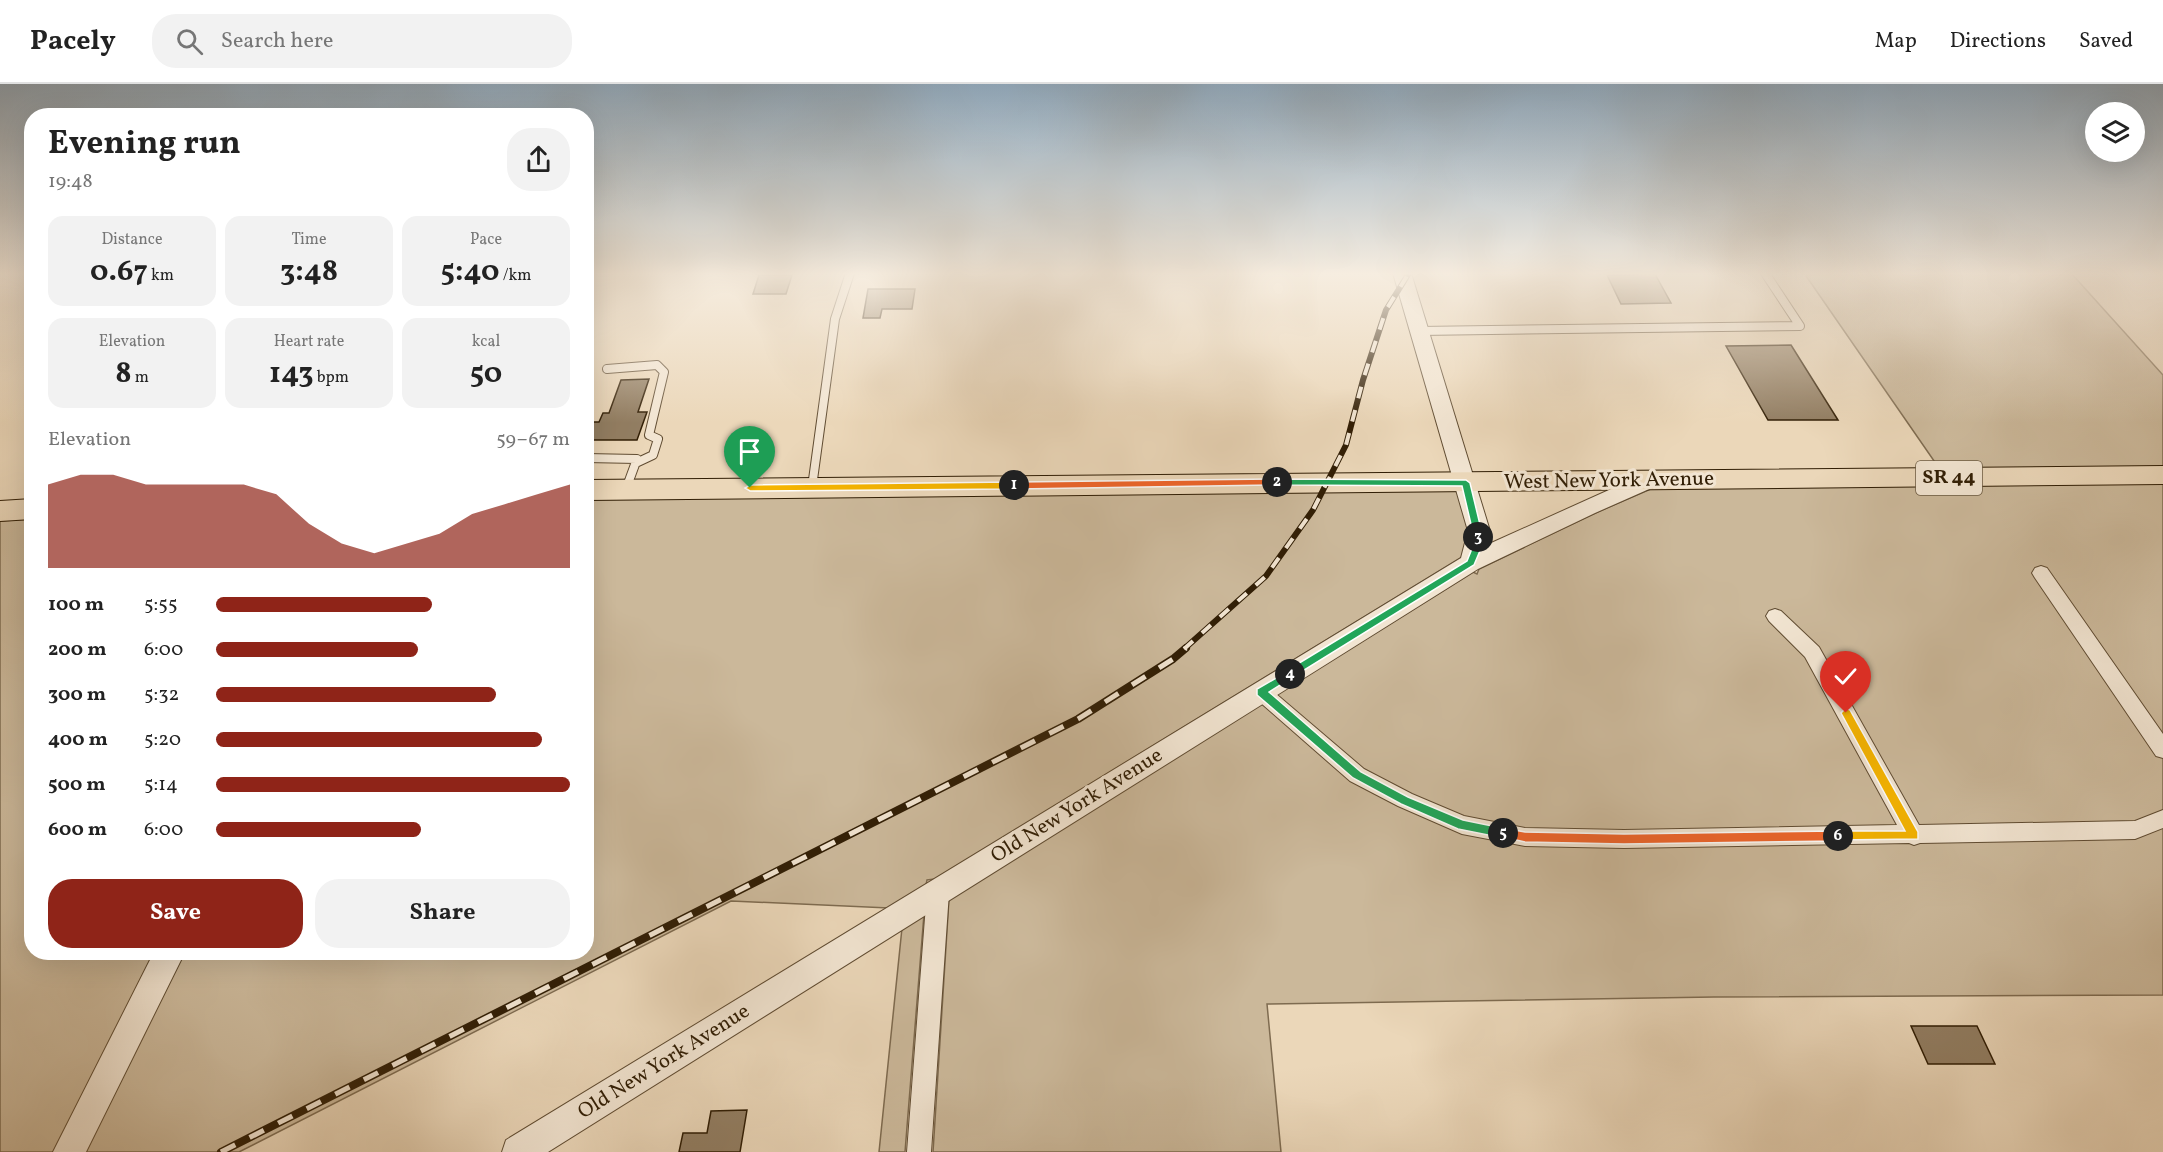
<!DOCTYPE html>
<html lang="en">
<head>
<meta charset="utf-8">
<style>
  body { margin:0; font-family:Vollkorn,serif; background:#f2f2f2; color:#222; height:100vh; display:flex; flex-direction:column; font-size:22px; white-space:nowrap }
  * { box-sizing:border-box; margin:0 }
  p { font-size:20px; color:#767676 }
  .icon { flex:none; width:33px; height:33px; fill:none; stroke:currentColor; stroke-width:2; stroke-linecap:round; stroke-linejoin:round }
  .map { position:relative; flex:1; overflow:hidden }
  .details { position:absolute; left:24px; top:24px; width:570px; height:852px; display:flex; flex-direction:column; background:#fff; border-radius:24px; box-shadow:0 6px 24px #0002 }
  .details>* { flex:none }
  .buttons { position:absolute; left:2085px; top:18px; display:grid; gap:12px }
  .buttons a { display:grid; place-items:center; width:60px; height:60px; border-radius:50%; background:#fff; box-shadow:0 6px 24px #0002; font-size:30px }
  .pin { position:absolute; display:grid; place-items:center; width:51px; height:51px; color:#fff; margin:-62px -26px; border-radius:50% 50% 50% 0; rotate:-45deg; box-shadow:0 0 6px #0007 }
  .pin .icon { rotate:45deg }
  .km { position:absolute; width:30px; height:30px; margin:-15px; border-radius:50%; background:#222; color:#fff; font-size:16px; line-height:30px; text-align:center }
  .round { display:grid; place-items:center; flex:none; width:63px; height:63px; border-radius:24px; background:#f2f2f2 }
  .head { display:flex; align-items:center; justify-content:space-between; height:102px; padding:0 24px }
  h1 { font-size:33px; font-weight:700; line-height:45px }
  .stats { display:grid; grid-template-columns:repeat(3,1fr); gap:9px; height:102px; padding:6px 24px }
  .stats div { display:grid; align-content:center; border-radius:15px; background:#f2f2f2; text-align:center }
  .stats b { font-size:30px; font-weight:700 }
  .stats small { font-size:16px; font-weight:400 }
  .stats p { font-size:16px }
  .chart { height:168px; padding:12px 24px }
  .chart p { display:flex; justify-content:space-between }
  .chart svg { width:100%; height:108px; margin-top:6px; fill:#8f2418; opacity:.7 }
  .action { display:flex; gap:12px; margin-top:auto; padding:12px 24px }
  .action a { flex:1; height:69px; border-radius:24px; background:#8f2418; color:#fff; font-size:24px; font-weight:700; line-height:69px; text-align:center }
  .action a+a { background:#f2f2f2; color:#222 }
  ul { padding:0 24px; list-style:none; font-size:20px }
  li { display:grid; grid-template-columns:96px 72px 1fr; align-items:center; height:45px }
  li i { height:15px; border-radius:8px; background:#8f2418 }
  header { display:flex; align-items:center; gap:36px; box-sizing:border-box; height:84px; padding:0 30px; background:#fff; border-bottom:2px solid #e0e0e0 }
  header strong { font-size:28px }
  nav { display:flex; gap:33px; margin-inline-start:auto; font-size:21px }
  .search { width:420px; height:54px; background:#f2f2f2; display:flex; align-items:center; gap:15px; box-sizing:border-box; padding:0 21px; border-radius:24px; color:#767676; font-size:22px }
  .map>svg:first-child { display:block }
  .green { fill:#cbb89a; stroke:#7e6b50; stroke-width:1.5 }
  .building { fill:#927e63; stroke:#311e05; stroke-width:1.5 }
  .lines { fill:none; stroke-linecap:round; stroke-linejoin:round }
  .service-casing { stroke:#604c32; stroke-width:10 }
  .minor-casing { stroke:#604c32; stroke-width:2 }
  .tertiary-casing { stroke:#604c32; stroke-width:2 }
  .primary-casing { stroke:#311e05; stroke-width:2 }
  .service { stroke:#f2e5d2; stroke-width:8 }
  .minor { fill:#f2e5d2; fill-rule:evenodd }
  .tertiary { fill:#f2e5d2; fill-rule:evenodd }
  .primary { fill:#ebd7b9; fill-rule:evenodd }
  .rail-far1-casing { stroke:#311e05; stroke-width:6 }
  .rail-casing { stroke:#311e05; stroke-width:8 }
  .rail-far1 { stroke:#f2e5d2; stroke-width:4; stroke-dasharray:12; stroke-linecap:butt }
  .rail { stroke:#f2e5d2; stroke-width:5; stroke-dasharray:16; stroke-linecap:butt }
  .split-1 { fill:#f5b400; stroke:#fff; stroke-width:1.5 }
  .split-2 { fill:#f0652b; stroke:#fff; stroke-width:1.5 }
  .split-3 { fill:#22a559; stroke:#fff; stroke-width:1.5 }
  .split-4 { fill:#22a559; stroke:#fff; stroke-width:1.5 }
  .split-5 { fill:#22a559; stroke:#fff; stroke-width:1.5 }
  .split-6 { fill:#f0652b; stroke:#fff; stroke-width:1.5 }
  .split-7 { fill:#f5b400; stroke:#fff; stroke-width:1.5 }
  .labels { text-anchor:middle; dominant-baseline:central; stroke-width:6; stroke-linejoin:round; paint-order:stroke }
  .shield { fill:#f2e5d2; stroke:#6b5a42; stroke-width:1.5 }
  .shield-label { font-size:20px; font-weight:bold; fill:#311e05 }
  .street-label { font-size:21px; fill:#311e05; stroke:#f2e5d2 }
</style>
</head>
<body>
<header>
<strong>Pacely</strong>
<div class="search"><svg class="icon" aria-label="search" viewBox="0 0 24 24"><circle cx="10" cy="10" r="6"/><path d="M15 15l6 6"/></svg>Search here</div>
<nav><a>Map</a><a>Directions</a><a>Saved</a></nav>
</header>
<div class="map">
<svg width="2163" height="1068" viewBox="0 0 2163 1068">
  <rect width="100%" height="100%" fill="#ebd7b9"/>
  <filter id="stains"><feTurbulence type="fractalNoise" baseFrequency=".00333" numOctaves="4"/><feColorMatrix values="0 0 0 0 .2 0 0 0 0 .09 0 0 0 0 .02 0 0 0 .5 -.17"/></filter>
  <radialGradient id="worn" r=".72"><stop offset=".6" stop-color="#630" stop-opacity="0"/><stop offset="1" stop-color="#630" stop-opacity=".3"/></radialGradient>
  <path class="green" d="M1804 189H2071L2163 291V384L1941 387Z
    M2163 398V911L1714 913 1267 920 1281 1068H933L949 815 1473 488 1477 490 1479 485 1593 430 1653 404Z
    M1458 406 1469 446 1462 473 935 795 927 796 926 801 889 824 731 817 239 1068H83L182 869 586 868 587 413Z
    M31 435 32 868 158 869 56 1068H0V437Z
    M924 830 905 1068H879L902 844Z"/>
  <path class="building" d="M1655 190 1671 219 1621 220 1607 191Z
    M759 191H792L786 210H753Z
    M868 205H915L912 225H882L880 234H863Z
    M1791 261 1838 336H1768L1726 262Z
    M649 295 638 328H647L637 356H586V338H599L603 329H609L621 296Z
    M1911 942H1977L1995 980H1928Z
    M747 1026 740 1068H679L683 1049H707L711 1027Z"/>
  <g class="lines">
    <g class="service-casing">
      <path id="service" d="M1419 247 1800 242 1765 189
        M607 285 657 281 664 288 649 351 658 355 653 371 636 379
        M586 374 637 375 626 405
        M812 403 835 235 850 189"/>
    </g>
    <g class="minor-casing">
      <path id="minor" d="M2041 482 2047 484 2163 650V674L2156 672 2035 494 2032 489 2035 484Z
        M1775 525 1781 527 1819 563 1919 741 2135 737 2163 726V744L2135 755 1920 759 1914 761 1909 759 1624 764 1525 762 1462 750 1398 722 1350 697 1254 613 1252 608 1254 603 1261 600 1268 603 1364 685 1412 710 1464 732 1525 744 1624 746 1897 741 1805 573 1769 537 1766 532 1769 527Z
        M938 798 946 801 949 808 931 1068H907L927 808 930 801Z"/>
    </g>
    <g class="tertiary-casing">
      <path id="tertiary" d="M1393 189H1411L1490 447 1489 460 1640 392 1648 389 1656 392 1659 397 1656 402 1595 429 1478 485 548 1068H502L506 1056 1461 474 1468 447Z
        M154 868H185L86 1068H53Z"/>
    </g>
    <g class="primary-casing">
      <path id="primary" d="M2163 382V400L586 416V396Z
        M32 415V435L0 437V417Z"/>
    </g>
    <use href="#service" class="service"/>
    <use href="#minor" class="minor"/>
    <use href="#tertiary" class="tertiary"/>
    <use href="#primary" class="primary"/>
    <g class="rail-far1-casing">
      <path id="rail-far1" d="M1184 565 1266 492 1313 426 1346 361 1363 296 1386 226 1409 189"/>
    </g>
    <g class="rail-casing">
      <path id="rail" d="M221 1068 1078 635 1173 575 1186 564"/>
    </g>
    <use href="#rail-far1" class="rail-far1"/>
    <use href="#rail" class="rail"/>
  </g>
  <linearGradient id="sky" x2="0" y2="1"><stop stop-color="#90a9bd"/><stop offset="0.56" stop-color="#f6ede0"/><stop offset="1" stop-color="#f6ede0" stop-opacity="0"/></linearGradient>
  <rect width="2163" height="339" fill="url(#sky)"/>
  <path class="split-1" d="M1014 398 1018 401 1014 405 750 407 745 404 750 401Z"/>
  <path class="split-2" d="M1277 395 1281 398 1277 401 1014 405 1009 401 1014 398Z"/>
  <path class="split-3" d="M1277 395 1466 396 1470 399 1483 453 1478 456 1474 453 1462 402 1277 401 1272 398Z"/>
  <path class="split-4" d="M1478 449 1483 453 1482 462 1474 481 1293 593H1286V587L1467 477 1473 462 1474 453Z"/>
  <path class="split-5" d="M1290 586 1293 587V593L1269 608 1361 688 1408 713 1463 736 1507 745V752L1503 754 1458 745 1401 720 1353 694 1257 611V605Z"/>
  <path class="split-6" d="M1503 744 1525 748 1624 750 1838 747 1843 752 1838 757 1624 760 1525 758 1499 752V745Z"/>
  <path class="split-7" d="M1846 624 1850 626 1918 748V755L1834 756 1832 752 1838 747H1905L1841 629Z"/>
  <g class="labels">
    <rect class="shield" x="1916" y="377" width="66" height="34" rx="4.5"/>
    <g class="shield-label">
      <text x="1949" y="394">SR 44</text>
    </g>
    <g class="street-label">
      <text transform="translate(1609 397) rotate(-1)">West New York Avenue</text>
      <text transform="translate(1077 722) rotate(-32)">Old New York Avenue</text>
      <text transform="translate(664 978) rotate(-32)">Old New York Avenue</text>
    </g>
  </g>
  <rect width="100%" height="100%" filter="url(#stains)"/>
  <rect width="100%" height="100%" fill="url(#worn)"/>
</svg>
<div class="buttons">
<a><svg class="icon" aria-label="layers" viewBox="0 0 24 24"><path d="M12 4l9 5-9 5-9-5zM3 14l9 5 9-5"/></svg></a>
</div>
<div class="pin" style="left:750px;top:404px;background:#1e9e55"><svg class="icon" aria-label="arrive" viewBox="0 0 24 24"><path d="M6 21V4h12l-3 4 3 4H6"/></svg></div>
<div class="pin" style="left:1846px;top:629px;background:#d93025"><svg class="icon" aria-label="check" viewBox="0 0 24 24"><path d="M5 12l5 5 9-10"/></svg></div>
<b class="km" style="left:1014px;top:401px">1</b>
<b class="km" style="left:1277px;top:398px">2</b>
<b class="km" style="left:1478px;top:453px">3</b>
<b class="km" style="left:1290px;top:590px">4</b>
<b class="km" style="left:1503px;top:749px">5</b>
<b class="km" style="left:1838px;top:752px">6</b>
<section class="details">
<div class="head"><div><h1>Evening run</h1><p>19:48</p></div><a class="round"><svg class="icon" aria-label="share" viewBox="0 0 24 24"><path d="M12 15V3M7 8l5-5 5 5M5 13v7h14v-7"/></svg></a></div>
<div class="stats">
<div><p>Distance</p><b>0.67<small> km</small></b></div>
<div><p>Time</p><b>3:48</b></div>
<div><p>Pace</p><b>5:40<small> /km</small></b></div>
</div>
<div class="stats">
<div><p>Elevation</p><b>8<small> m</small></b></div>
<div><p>Heart rate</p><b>143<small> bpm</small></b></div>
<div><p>kcal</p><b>50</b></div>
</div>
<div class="chart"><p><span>Elevation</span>59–67 m</p>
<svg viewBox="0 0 160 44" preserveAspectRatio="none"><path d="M0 44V10L10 6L20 6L30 10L40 10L50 10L60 10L70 14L80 26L90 34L100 38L110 34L120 30L130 22L140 18L150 14L160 10V44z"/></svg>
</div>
<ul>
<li><b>100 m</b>5:55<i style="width:61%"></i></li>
<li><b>200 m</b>6:00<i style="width:57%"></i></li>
<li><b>300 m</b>5:32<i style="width:79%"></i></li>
<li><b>400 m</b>5:20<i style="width:92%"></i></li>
<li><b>500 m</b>5:14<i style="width:100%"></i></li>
<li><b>600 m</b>6:00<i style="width:58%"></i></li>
</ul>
<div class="action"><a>Save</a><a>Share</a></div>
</section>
</div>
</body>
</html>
